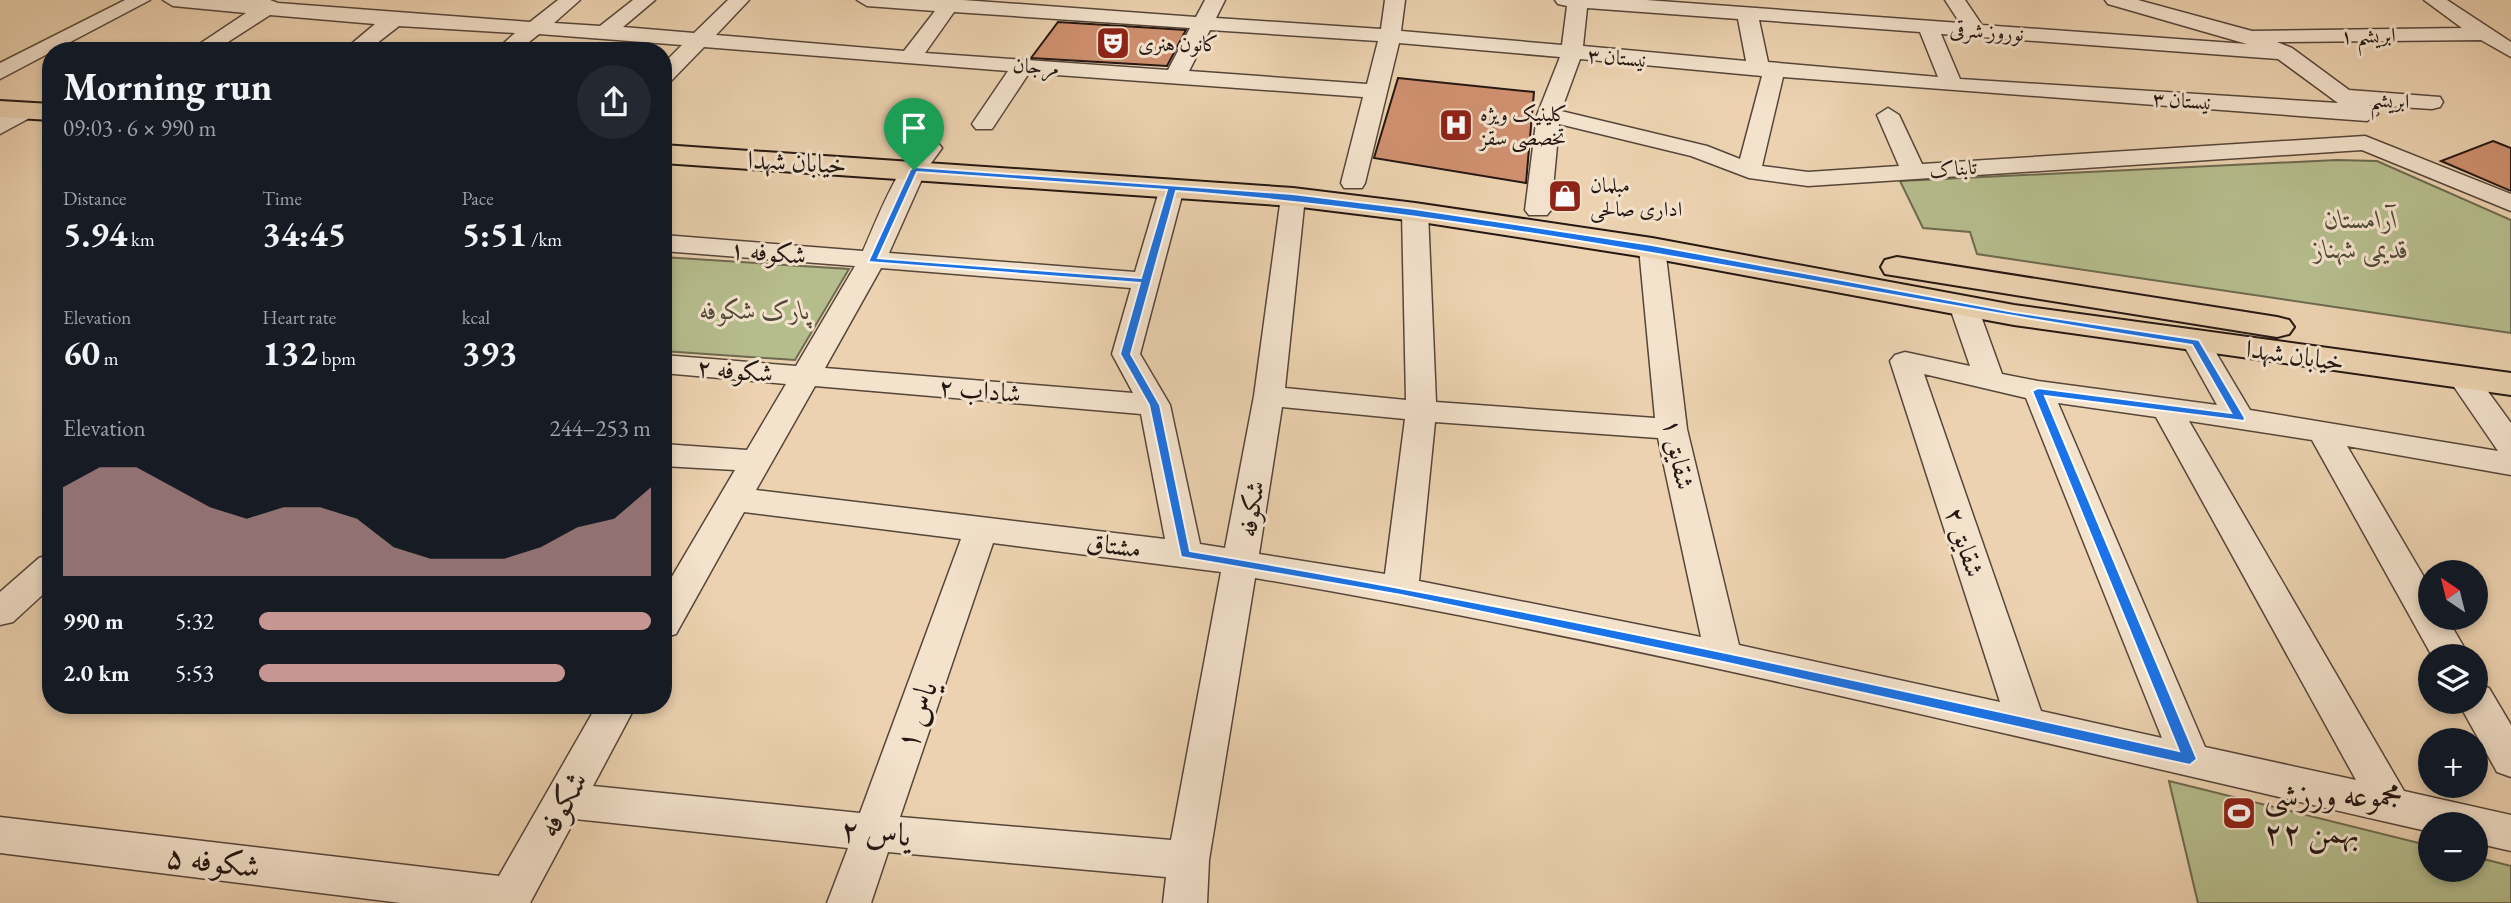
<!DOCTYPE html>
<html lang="en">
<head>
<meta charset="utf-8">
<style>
  body { margin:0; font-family:"EB Garamond",Amiri,serif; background:#242831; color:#f1f3f6; height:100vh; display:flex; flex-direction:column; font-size:26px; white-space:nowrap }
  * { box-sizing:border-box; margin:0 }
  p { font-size:23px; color:#9ea1a6 }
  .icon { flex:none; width:38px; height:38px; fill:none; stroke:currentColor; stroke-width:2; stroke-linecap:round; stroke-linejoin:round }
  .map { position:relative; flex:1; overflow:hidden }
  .side { position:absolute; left:42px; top:42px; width:630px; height:672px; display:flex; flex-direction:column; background:#171b24; border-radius:28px; box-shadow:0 4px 10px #0003 }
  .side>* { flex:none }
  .needle { width:46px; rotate:325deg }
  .buttons { position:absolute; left:2418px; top:560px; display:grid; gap:14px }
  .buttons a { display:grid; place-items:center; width:70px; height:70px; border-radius:50%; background:#171b24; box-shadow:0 4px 10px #0003; font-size:35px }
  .pin { position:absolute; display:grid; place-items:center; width:60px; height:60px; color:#fff; margin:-72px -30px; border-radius:50% 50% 50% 0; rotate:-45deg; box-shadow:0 0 7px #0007 }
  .pin .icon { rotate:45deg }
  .round { display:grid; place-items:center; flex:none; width:74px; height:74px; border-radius:37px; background:#242831 }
  .head { display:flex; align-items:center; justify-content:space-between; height:119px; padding:0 21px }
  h1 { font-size:38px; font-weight:700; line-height:52px }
  .stats { display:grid; grid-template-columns:repeat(3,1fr); gap:10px; height:119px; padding:7px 21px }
  .stats div { display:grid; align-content:center }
  .stats b { font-size:35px; font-weight:700 }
  .stats small { font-size:19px; font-weight:400 }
  .stats p { font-size:19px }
  .chart { height:196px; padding:14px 21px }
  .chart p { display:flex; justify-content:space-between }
  .chart svg { width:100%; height:126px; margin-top:7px; fill:#c59692; opacity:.7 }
  ul { padding:0 21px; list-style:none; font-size:23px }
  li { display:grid; grid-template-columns:112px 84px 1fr; align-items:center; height:52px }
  li i { height:18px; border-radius:9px; background:#c59692 }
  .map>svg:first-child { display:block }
  .green { fill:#b6bd8d; stroke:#6d6a50; stroke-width:2 }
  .building { fill:#cf906f; stroke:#241712; stroke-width:2 }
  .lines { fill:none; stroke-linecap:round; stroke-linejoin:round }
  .minor-casing { stroke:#56463a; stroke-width:3 }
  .major-casing { stroke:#241712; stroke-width:4 }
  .minor { fill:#f3e2cc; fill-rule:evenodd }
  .major { fill:#ecd2b0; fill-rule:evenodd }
  .route { fill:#1a73e8; stroke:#fff; stroke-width:2; fill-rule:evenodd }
  .labels { text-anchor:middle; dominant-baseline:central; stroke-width:6; stroke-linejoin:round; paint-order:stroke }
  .far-street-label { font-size:21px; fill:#241712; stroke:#f3e2cc }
  .far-poi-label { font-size:21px; fill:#241712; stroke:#f3e2cc; text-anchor:start }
  .street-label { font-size:26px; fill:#241712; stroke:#f3e2cc }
  .park-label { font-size:26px; font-style:italic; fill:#504937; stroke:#f3e2cc }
  .near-street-label { font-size:32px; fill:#241712; stroke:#f3e2cc }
  .near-poi-label { font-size:32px; fill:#241712; stroke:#f3e2cc; text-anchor:start }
</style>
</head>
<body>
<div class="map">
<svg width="2511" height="903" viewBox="0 0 2511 903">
  <rect width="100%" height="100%" fill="#ecd2b0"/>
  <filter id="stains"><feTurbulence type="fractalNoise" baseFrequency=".00286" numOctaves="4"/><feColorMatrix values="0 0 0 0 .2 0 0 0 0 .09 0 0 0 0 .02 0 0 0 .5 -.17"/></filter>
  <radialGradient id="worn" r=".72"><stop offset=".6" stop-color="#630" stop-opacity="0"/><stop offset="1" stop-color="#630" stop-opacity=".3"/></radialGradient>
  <path class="green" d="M2337 160 2377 161 2511 220V333L1977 254 1970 232 1923 228 1900 181Z
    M663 257 849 269 795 360 663 351Z
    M2169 781 2431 846V870H2476V857L2511 866V903H2198Z"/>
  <path class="building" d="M1058 22 1186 30 1167 66 1031 58Z
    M1398 78 1534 92 1526 183 1374 158Z
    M2493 141 2511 148V191L2441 161Z"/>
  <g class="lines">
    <g class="minor-casing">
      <path id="minor" d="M125 0H150L0 79V63Z
        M163 0H270L278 3 530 22 558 0H580L554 23 600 26 633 0H655L623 27 694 33 728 0H749L716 35 904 51 935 11 867 6 857 0H963L1196 17 1205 0H1225L1216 18 1381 29 1385 0H1405L1401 31 1562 45 1567 6 1558 4 1555 0H1646L1960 23 1945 0H1965L1982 25 2247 44 2108 4 2105 0H2138L2252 31 2462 28 2424 0H2447L2511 42V57L2481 40 2277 42 2292 48 2349 90 2440 97 2443 102 2440 107 2432 109 2369 105 2375 107 2378 114 2367 121 1783 77 1762 166 1808 172 1899 166 1877 115 1888 108 1899 115 1922 164 2365 136 2511 194V211L2362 150 1808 186 1749 178 1691 156 1559 124 1551 210 1547 215H1529L1525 210 1537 115 1560 57 1399 43 1365 183 1362 188H1344L1341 183 1363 97 1029 73 992 129H976L972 124 1008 71 704 47 671 81 663 82V64L682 45 539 34 518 51H495L515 33 399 26 367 51H343L375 24 270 15 214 51H189L246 13 173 6ZM1587 8 1738 19 1746 61 1583 46ZM954 12 1190 28 1168 70 925 53ZM1759 20 1920 32 1938 77 1768 62ZM1210 30 1378 41 1367 84 1189 71ZM1941 34 2278 59 2338 103 1960 79ZM1580 59 1762 76 1740 159 1707 146 1561 111Z
        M27 103 35 105 38 110 35 115 0 134V117Z
        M930 141 938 143 942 148 926 170 889 253 1135 272 1160 188 1163 183H1181L1184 188 1140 354 1170 405 1200 544 1225 548 1254 396 1281 197 1284 192H1302L1305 197 1285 388 1406 400 1402 212 1406 207H1424L1428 212 1436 402 1655 418 1639 248 1643 242H1661L1665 248 1687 429 1739 645 2000 702 1890 361 1895 355 1905 352 1970 366 1949 305 1953 299H1973L1977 305 2002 374 2038 381 2217 405 2182 342 2186 336 2196 333 2206 336 2250 410 2498 451 2448 378 2453 371 2463 369 2473 371 2511 423V475L2347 446 2431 589V618H2447L2469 656H2432L2312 440 2189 421 2404 791 2511 815V851L2476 843V824H2431V832C2040 743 1650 645 1255 578L1209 860 1207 903H1163L1166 877 888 852 871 903H827L848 848 575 819 530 903H401L0 853V817L499 876 597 705H636L593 786 860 813 961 539 744 512 676 634 663 638V592L735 470 663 466V444L747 450 786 384 663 373V355L796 366 855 266 663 251V235L863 251C875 225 903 148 930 141ZM881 268 1131 288 1112 354 1133 393 825 368ZM1924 374 2026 398 2162 738 2041 711ZM815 386 1141 414 1165 539 756 490ZM2058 403 2156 417 2356 780 2205 747ZM1282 407 1405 419 1385 574 1259 554ZM1435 422 1658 438 1701 637 1419 581ZM993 543 1221 572 1171 840 900 817Z
        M51 554V587L13 622 0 625V592L39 558Z
        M2476 684 2489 688 2511 725V777L2497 772 2458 702H2476Z"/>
    </g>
    <g class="major-casing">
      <path id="major" d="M0 101 51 104V120L0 117Z
        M663 145 1293 188 1415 203 1652 238 2014 305 2511 373V395L2014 325 1652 258 1415 221 1293 206 663 163Z
        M1897 257 2277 317 2289 320 2294 327 2289 334 2277 337 1885 274 1881 267 1885 260Z"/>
    </g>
    <use href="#minor" class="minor"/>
    <use href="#major" class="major"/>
  </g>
  <path class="route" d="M914 167 1293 194 1415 209 1652 245 2014 312 2199 340 2245 418 2244 421 2045 396 2197 759 2190 765 1723 662 1401 595 1181 557 1149 405 1120 354 1140 283 868 262 910 170ZM917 172 1167 190 1141 278 878 258ZM1176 191C1518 217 1853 294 2192 345L2231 413 2038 388 2032 391 2179 751C1851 679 1522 606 1190 551L1160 405 1131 354Z"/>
  <defs>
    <g id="theatre-square" transform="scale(1.75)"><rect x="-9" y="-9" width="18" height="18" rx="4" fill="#8f2418" stroke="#f3e2cc"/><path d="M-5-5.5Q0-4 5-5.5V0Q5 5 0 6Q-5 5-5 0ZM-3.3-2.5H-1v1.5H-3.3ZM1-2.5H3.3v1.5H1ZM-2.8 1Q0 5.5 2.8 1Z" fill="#fff"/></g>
    <g id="hospital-square" transform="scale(1.75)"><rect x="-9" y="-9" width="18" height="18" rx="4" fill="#8f2418" stroke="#f3e2cc"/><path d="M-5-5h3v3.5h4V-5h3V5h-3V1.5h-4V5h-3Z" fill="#fff"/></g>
    <g id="shop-square" transform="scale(1.75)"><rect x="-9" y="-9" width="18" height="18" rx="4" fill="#8f2418" stroke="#f3e2cc"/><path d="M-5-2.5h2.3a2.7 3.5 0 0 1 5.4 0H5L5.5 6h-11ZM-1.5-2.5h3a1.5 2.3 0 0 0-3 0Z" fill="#fff"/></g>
    <g id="stadium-square" transform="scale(1.75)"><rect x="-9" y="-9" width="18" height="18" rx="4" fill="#8f2418" stroke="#f3e2cc"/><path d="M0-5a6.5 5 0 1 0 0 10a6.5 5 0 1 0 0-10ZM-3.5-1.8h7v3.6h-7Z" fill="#fff"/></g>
  </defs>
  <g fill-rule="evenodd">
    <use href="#theatre-square" x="1113" y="43"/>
    <use href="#hospital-square" x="1456" y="125"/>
    <use href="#shop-square" x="1565" y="196"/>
    <use href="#stadium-square" x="2239" y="813"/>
  </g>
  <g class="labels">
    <g class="far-street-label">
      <text transform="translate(1987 31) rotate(4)">نوروز شرقی</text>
      <text transform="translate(2368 35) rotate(-1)">ابریشم ۱</text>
      <text transform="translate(1617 57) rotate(5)">نیستان ۳</text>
      <text transform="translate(1036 66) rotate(4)">مرجان</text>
      <text transform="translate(2182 100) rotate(4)">نیستان ۳</text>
      <text transform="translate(2390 100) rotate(3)">ابریشم</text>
      <text transform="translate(1953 168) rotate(-4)">تابناک</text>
    </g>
    <g class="far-poi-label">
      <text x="1138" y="43">کانون هنری</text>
      <text x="1480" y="113">کلینیک ویژه<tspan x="1480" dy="24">تخصصی سقز</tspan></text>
      <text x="1590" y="184">مبلمان<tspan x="1590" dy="24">اداری صالحی</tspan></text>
    </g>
    <g class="street-label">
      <text transform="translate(797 162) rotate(3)">خیابان شهدا</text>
      <text transform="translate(768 252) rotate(5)">شکوفه ۱</text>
      <text transform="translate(2295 355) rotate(8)">خیابان شهدا</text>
      <text transform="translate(735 370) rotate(5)">شکوفه ۲</text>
      <text transform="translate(980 390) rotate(5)">شاداب ۲</text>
      <text transform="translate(1679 454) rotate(79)">شقایق ۱</text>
      <text transform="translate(1251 509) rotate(-81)">شکوفه</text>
      <text transform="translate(1965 542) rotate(72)">شقایق ۲</text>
      <text transform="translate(1114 545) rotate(8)">مشتاق</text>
    </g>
    <g class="park-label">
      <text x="2361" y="219">آرامستان<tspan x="2361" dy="30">قدیمی شهناز</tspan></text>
      <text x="755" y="310">پارک شکوفه</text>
    </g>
    <g class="near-street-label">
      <text transform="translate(916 715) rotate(-71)">یاس ۱</text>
      <text transform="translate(562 804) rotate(-61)">شکوفه</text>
      <text transform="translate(876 832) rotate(5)">یاس ۲</text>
      <text transform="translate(213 861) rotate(7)">شکوفه ۵</text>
    </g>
    <g class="near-poi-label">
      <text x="2264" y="795">مجموعه ورزشی<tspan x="2264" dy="37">۲۲ بهمن</tspan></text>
    </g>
  </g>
  <rect width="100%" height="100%" filter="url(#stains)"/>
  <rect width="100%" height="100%" fill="url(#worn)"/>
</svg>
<div class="buttons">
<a><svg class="needle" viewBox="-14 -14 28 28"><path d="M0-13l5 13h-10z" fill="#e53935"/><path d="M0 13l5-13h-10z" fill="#9ea1a6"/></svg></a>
<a><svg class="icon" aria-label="layers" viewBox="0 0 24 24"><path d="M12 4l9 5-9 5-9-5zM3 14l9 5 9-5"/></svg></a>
<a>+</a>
<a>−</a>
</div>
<div class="pin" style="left:914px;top:170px;background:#1e9e55"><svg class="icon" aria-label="arrive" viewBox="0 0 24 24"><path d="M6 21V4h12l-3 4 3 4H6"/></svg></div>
<section class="side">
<div class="head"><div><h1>Morning run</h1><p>09:03 · 6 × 990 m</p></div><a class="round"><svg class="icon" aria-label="share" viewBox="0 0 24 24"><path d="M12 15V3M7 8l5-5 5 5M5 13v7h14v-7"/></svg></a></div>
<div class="stats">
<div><p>Distance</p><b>5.94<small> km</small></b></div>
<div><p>Time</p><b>34:45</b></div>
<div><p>Pace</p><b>5:51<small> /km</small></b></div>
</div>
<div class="stats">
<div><p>Elevation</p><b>60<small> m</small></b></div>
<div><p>Heart rate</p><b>132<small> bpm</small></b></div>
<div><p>kcal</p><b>393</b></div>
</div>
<div class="chart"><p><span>Elevation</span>244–253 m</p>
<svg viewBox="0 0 160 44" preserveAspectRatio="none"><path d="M0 44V13L10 6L20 6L30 13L40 20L50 24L60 20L70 20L80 24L90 34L100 38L110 38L120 38L130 34L140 27L150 24L160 13V44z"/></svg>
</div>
<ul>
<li><b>990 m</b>5:32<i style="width:100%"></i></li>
<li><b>2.0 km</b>5:53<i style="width:78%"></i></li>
</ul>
</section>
</div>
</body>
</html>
